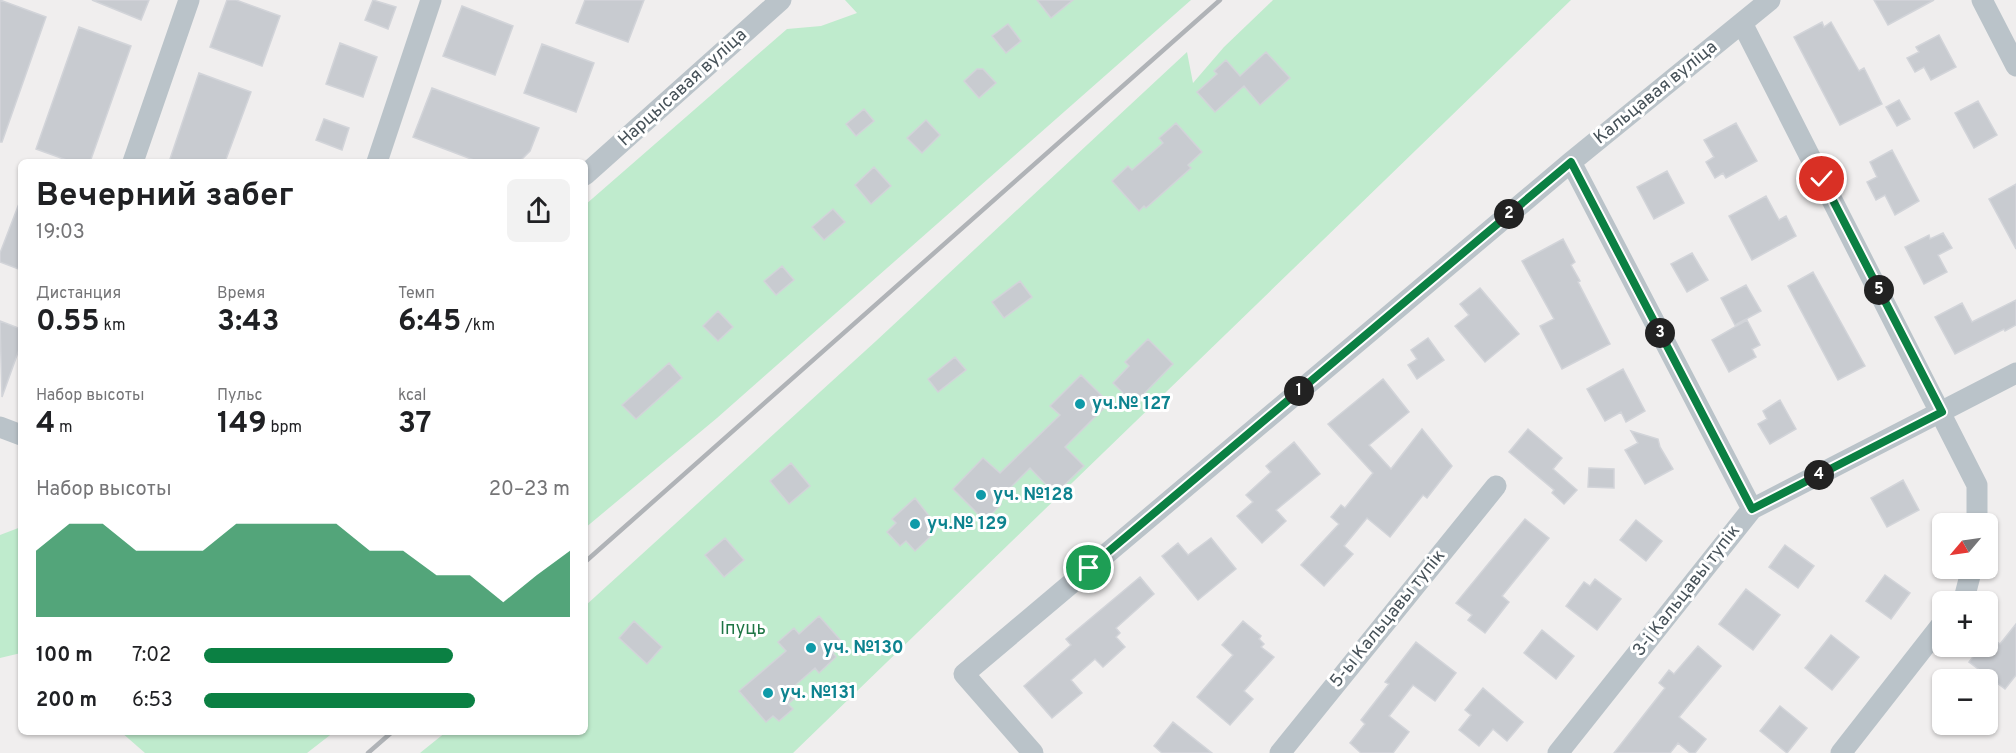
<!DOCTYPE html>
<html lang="ru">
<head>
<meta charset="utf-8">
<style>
  body { margin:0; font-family:Overpass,sans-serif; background:#f2f2f2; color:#202124; height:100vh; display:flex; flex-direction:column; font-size:22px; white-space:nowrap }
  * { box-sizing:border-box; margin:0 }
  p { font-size:20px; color:#757577 }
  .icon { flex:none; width:33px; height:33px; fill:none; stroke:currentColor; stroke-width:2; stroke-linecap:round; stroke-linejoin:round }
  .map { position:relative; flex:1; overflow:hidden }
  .drawer { position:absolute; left:18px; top:159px; width:570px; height:576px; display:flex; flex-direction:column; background:#fff; border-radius:9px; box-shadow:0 2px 4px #0004 }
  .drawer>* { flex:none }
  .needle { width:39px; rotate:241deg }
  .fabs { position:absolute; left:1932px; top:513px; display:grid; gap:12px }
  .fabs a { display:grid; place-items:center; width:66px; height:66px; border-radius:9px; background:#fff; box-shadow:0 2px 4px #0004; font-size:30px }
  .pin { position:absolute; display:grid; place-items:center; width:51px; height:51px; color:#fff; margin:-26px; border:3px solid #fff; border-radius:50%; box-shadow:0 2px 6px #0007 }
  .km { position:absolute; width:30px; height:30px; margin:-15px; border-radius:50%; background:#222; color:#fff; font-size:16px; line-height:30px; text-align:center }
  .round { display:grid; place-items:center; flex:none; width:63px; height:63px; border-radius:9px; background:#f2f2f2 }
  .headline { display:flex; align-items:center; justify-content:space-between; height:102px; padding:0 18px }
  h1 { font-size:33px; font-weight:700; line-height:45px }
  .figures { display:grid; grid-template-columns:repeat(3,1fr); gap:9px; height:102px; padding:6px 18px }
  .figures div { display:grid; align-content:center }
  .figures b { font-size:30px; font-weight:700 }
  .figures small { font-size:16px; font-weight:400 }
  .figures p { font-size:16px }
  .chart { height:168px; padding:12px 18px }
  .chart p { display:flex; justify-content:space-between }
  .chart svg { width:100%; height:108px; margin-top:6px; fill:#0b8043; opacity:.7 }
  ul { padding:0 18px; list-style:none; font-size:20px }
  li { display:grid; grid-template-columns:96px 72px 1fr; align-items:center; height:45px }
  li i { height:15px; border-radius:8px; background:#0b8043 }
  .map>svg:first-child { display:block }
  .green { fill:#bfebcd }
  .building { fill:#c8cbd0; stroke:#d2d4d9; stroke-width:1.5 }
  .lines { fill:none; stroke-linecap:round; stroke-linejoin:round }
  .minor { stroke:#bac3c9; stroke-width:21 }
  .rail { stroke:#b0b3b7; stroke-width:4.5 }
  .route-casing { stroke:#fff; stroke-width:12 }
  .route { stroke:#0b8043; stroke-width:8 }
  .culture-dot { fill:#0f9aa8; stroke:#fff; stroke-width:2 }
  .labels { text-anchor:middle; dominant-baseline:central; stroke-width:6; stroke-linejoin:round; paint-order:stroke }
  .street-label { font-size:18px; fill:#475259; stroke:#fff }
  .culture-label { font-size:18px; font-weight:bold; fill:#0d838f; stroke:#fff; text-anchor:start }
  .park-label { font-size:18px; fill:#1e7544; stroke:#fff }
</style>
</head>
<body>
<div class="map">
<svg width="2016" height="753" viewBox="0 0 2016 753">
  <rect width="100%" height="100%" fill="#f0eeee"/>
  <path class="green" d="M845 0H1191L717 418 585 528V205L787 29 821 26 857 13Z
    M1273 0H1571L793 753H420L446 732H585V606L876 341 1187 52 1193 83 1224 47Z
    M21 527V653L0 658V535Z
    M121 732H334L307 753H145Z"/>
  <path class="building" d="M0 0 46 17 2 142H0Z
    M92 0H149L141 20Z
    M227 0H236L280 16 262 66 210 47Z
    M373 0 396 7 388 29 365 20Z
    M585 0H644L628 42 576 23Z
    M1037 0H1073L1051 18Z
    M1874 0H1934L1888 25Z
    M462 6 513 26 495 75 443 56Z
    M1822 22 1824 27 1831 22 1859 71 1864 68 1882 104 1840 125 1794 37Z
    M1008 24 1021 41 1006 53 992 36Z
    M79 27 131 46 90 162H72L36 149Z
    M1939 35 1956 67 1931 80 1924 67 1915 72 1907 58 1919 52 1916 47Z
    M340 43 377 57 363 97 326 84Z
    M542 44 594 63 576 112 524 93Z
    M1266 52 1290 78 1260 105 1244 86 1215 112 1197 92 1217 74 1214 71 1226 60 1240 76Z
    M977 69H983L996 83 979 98 964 81Z
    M199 73 251 92 225 162H169Z
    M432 88 539 128 530 151 519 162H479L413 137Z
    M1899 100 1910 119 1897 126 1886 107Z
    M1978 101 1997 135 1974 148 1955 113Z
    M864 109 874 121 856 136 846 124Z
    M324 119 349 128 342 150 316 140Z
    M926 120 940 135 922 153 907 138Z
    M1176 123 1202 152 1188 165 1191 168 1146 208 1144 206 1139 211 1112 181 1128 166 1132 170 1163 143 1159 138Z
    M1736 123 1757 161 1726 178 1723 173 1715 178 1706 162 1714 157 1704 140Z
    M1892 150 1919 201 1895 215 1885 195 1876 200 1867 182 1877 177 1870 162Z
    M874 167 891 186 871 204 855 185Z
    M1667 171 1684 203 1654 219 1637 187Z
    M2016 184V249L1989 199Z
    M1766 196 1779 220 1786 216 1796 236 1752 260 1729 216Z
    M20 201H21V270L0 262V253Z
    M833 209 845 222 824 240 812 227Z
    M1943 233 1952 248 1938 255 1947 272 1924 284 1905 247 1929 235 1930 239Z
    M1563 239 1575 262 1571 265 1580 281 1578 282 1610 344 1562 369 1540 326 1554 319 1522 261Z
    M1692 253 1708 280 1687 292 1671 264Z
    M782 266 794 280 776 295 764 281Z
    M1813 272 1865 366 1838 380 1788 286Z
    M1020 281 1032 297 1004 318 992 302Z
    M1746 285 1761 311 1735 325 1721 298Z
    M1480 288 1519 334 1485 362 1455 326 1469 315 1460 304Z
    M2016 300V325L2005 331 2004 329 1955 354 1935 317 1962 303 1972 322Z
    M718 311 733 327 718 341 703 326Z
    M1747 320 1760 345 1752 349 1756 357 1729 372 1712 340Z
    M0 321 21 329V344L2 397Z
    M1428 338 1444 360 1417 379 1408 365 1417 359 1411 350Z
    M1148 339 1173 364 1134 404 1113 383 1129 366 1125 362Z
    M955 357 966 370 938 392 928 379Z
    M669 363 682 378 636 419 622 405Z
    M1623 369 1645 411 1626 422 1621 412 1605 421 1587 389Z
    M1081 375 1109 403 1065 447 1084 466 1055 494 1030 468 997 501 1001 504 985 521 953 489 983 458 1000 473 1060 415 1050 406Z
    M1383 379 1409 412 1369 445 1391 469 1422 429 1452 466 1427 498 1423 495 1390 537 1367 518 1344 546 1353 554 1324 586 1301 565 1339 524 1331 517 1341 505 1345 508 1373 473 1328 424Z
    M1780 400 1796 429 1770 444 1758 424 1767 419 1763 411Z
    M1528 429 1562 458 1553 469 1577 490 1564 504 1552 493 1554 490 1509 452Z
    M1631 431 1658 439 1660 447 1673 469 1645 484 1625 450 1638 443Z
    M1294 442 1320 474 1276 510 1286 521 1262 543 1237 516 1253 502 1246 495 1271 472 1266 466Z
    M791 463 810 486 789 504 770 481Z
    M1589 468 1614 469V488L1588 487Z
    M1903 480 1919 510 1887 527 1871 498Z
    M915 498 936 525 927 533 930 537 915 551 906 541 900 546 887 532 896 523 892 519Z
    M1525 519 1549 538 1502 596 1509 602 1485 633 1468 620 1472 615 1456 603Z
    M1636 520 1662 541 1646 561 1620 540Z
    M725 538 744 560 724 577 705 555Z
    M1211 538 1236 569 1198 600 1162 556 1178 543 1188 555Z
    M1785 545 1814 566 1798 588 1769 567Z
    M1885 575 1910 593 1891 619 1866 601Z
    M1140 577 1154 594 1116 628 1120 633 1116 637 1125 647 1103 667 1095 659 1071 680 1082 693 1052 718 1024 686 1071 645 1066 639Z
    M1595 579 1621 599 1597 630 1566 606 1584 582 1590 586Z
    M1746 589 1780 615 1753 650 1719 624Z
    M819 616 843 643 833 653 836 657 819 673 815 668 791 689 797 696 788 704 793 709 779 721 773 716 766 722 739 691 786 651 778 642 794 628 799 634Z
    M634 621 662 647 647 664 619 638Z
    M1243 621 1261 636 1259 639 1264 644 1261 647 1274 657 1244 691 1253 699 1230 725 1197 697 1233 655 1222 645Z
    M2016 624V675L2005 689 1969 662 1981 646H1988L1989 636 2000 644Z
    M1542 630 1574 656 1556 679 1524 653Z
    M1831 635 1859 657 1832 690 1805 668Z
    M1416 642 1456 673 1435 701 1413 685 1389 716 1409 732 1393 753H1361L1350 743 1365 724 1361 720 1389 684 1385 682Z
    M1698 646 1721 666 1679 717 1706 739 1695 753H1690L1678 743 1670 753H1614L1665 688 1659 683 1669 670 1674 674Z
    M1483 688 1523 722 1507 741 1493 729 1479 746 1459 730 1471 715 1465 710Z
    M1780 706 1807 728 1787 753 1760 731Z
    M1173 722 1212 753H1162L1154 746Z"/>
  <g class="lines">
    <path class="minor" d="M1982 0 2016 66
      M1742 23 1977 485V524
      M133 162 189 0
      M377 162 431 0
      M585 175 781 0
      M0 427 21 435
      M1752 509 2016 373
      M1960 602 1965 595 1972 568
      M1033 753 964 674 1571 162 1770 0
      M1280 753 1496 486
      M1558 753 1752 509 1571 162
      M1841 753 1942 624"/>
    <path class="rail" d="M585 562 1220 0
      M368 753 392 732"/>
  </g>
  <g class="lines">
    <g class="route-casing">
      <path id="route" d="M1089 568 1571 162 1752 509 1942 412 1822 179"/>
    </g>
    <use href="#route" class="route"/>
  </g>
  <g class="culture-dot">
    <circle cx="1080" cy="404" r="6"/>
    <circle cx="981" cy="495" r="6"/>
    <circle cx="915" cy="524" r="6"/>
    <circle cx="811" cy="648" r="6"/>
    <circle cx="768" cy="693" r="6"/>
  </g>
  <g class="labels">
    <g class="street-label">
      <text transform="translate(683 88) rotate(-42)">Нарцысавая вуліца</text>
      <text transform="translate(1656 93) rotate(-39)">Кальцавая вуліца</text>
      <text transform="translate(1687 591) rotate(-52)">3-і Кальцавы тупік</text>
      <text transform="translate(1388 619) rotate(-51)">5-ы Кальцавы тупік</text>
    </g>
    <g class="culture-label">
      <text x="1092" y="404">уч.№ 127</text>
      <text x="993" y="495">уч. №128</text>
      <text x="927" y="524">уч.№ 129</text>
      <text x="823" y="648">уч. №130</text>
      <text x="780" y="693">уч. №131</text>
    </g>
    <g class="park-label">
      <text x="743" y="629">Іпуць</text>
    </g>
  </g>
</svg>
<div class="fabs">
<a><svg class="needle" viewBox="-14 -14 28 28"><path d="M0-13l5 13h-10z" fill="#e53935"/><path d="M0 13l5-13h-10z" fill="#757577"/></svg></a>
<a>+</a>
<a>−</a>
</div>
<div class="pin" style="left:1089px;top:568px;background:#1e9e55"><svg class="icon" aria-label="arrive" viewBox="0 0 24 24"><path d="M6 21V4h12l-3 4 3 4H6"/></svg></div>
<div class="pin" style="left:1822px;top:179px;background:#d93025"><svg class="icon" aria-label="check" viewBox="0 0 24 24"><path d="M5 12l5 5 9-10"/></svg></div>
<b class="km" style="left:1299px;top:391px">1</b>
<b class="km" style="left:1509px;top:214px">2</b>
<b class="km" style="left:1660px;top:333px">3</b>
<b class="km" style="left:1819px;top:475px">4</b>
<b class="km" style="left:1879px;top:290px">5</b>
<section class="drawer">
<div class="headline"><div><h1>Вечерний забег</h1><p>19:03</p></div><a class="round"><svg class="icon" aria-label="share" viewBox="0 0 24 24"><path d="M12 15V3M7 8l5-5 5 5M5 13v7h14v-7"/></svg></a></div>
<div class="figures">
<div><p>Дистанция</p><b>0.55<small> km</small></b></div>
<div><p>Время</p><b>3:43</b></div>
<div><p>Темп</p><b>6:45<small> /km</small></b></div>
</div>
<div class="figures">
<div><p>Набор высоты</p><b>4<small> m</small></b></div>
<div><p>Пульс</p><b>149<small> bpm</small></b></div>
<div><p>kcal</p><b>37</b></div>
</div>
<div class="chart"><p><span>Набор высоты</span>20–23 m</p>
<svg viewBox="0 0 160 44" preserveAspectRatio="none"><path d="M0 44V17L10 6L20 6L30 17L40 17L50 17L60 6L70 6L80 6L90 6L100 17L110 17L120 27L130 27L140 38L150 27L160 17V44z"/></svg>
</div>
<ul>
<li><b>100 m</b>7:02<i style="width:68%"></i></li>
<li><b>200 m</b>6:53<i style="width:74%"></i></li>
</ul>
</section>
</div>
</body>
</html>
